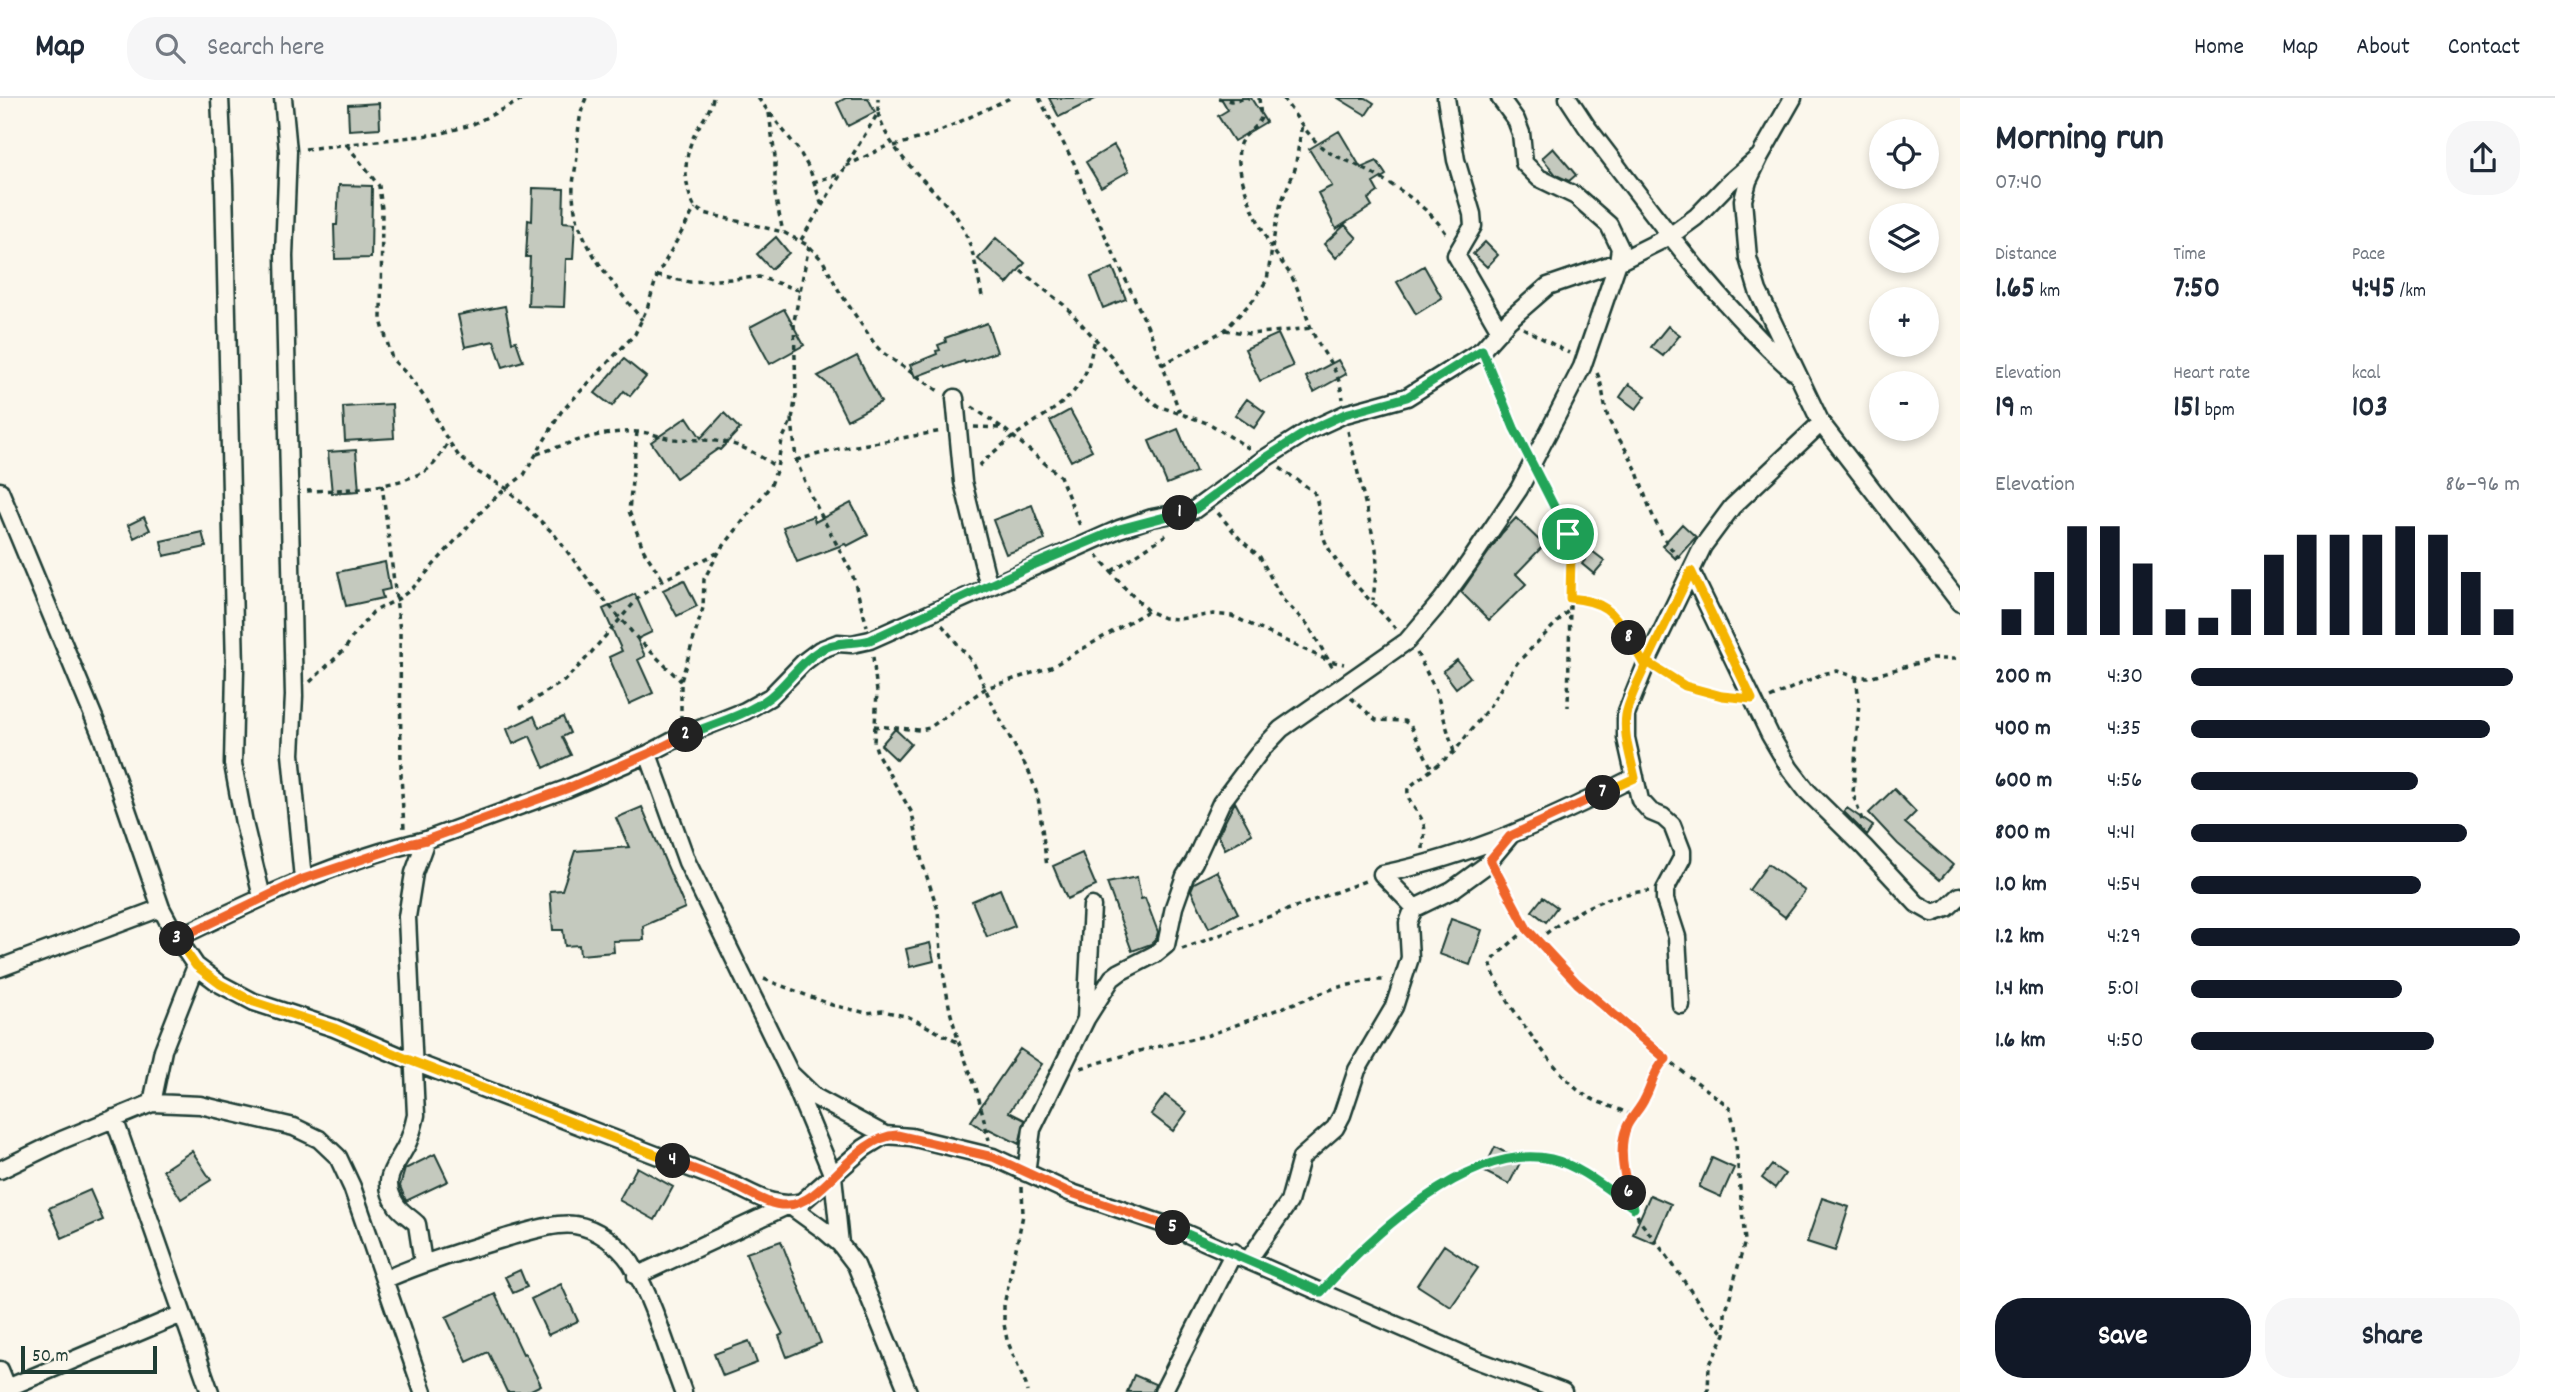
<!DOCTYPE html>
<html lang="en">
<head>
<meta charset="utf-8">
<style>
  body { margin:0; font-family:Dekko,sans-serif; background:#f6f6f7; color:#1f2937; height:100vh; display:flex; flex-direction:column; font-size:26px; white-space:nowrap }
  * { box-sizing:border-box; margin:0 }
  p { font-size:23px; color:#747a83 }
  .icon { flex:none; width:38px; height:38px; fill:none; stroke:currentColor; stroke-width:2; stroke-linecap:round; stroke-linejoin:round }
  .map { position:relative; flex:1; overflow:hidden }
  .sheet { display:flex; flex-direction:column; background:#fff; width:595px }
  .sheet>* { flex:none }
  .tools { position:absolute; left:1869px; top:21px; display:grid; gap:14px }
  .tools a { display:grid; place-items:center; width:70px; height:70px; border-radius:50%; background:#fff; box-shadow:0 4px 10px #0003; font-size:35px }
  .scale { position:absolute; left:21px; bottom:18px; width:136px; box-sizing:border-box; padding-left:7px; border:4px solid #1f3d34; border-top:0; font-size:19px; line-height:24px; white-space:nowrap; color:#1f3d34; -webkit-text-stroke:5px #fbf7ec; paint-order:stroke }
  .pin { position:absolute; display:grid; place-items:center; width:60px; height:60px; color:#fff; margin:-30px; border:4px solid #fff; border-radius:50%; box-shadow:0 2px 7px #0007 }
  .km { position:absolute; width:35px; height:35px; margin:-18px; border-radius:50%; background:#222; color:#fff; font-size:19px; line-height:35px; text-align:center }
  .round { display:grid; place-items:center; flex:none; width:74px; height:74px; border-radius:28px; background:#f6f6f7 }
  .head { display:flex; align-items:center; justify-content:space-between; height:119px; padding:0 35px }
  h1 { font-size:38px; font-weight:700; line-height:52px }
  .stats { display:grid; grid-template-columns:repeat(3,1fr); gap:10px; height:119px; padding:7px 35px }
  .stats div { display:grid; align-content:center }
  .stats b { font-size:30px; font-weight:700 }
  .stats small { font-size:19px; font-weight:400 }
  .stats p { font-size:19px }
  .chart { height:196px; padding:14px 35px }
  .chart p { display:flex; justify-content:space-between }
  .chart svg { width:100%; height:126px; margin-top:7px; stroke:#111827; stroke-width:6 }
  .action { display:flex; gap:14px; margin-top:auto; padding:14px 35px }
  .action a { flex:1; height:80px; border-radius:28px; background:#111827; color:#fff; font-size:28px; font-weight:700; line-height:80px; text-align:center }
  .action a+a { background:#f6f6f7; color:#1f2937 }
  ul { padding:0 35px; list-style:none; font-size:23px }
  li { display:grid; grid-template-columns:112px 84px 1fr; align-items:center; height:52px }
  li i { height:18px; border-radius:9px; background:#111827 }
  header { display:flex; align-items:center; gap:42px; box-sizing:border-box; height:98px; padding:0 35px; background:#fff; border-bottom:2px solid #e0e1e3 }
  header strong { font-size:33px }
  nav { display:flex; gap:38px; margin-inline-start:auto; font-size:24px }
  .search { width:490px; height:63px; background:#f6f6f7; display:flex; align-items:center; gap:18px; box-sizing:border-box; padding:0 24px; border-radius:28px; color:#747a83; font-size:26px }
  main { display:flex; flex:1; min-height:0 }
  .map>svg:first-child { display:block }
  .building { fill:#c4c9be; stroke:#1f3d34; stroke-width:2 }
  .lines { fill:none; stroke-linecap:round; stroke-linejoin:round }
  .street-casing { stroke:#1f3d34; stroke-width:21 }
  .path { stroke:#1f3d34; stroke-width:3.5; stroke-dasharray:5 5; stroke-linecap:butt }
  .street { stroke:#fbf7ec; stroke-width:16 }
  .split-1-casing { stroke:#fff; stroke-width:14 }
  .split-2-casing { stroke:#fff; stroke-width:14 }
  .split-3-casing { stroke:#fff; stroke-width:14 }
  .split-4-casing { stroke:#fff; stroke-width:14 }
  .split-5-casing { stroke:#fff; stroke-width:14 }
  .split-6-casing { stroke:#fff; stroke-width:14 }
  .split-7-casing { stroke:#fff; stroke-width:14 }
  .split-8-casing { stroke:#fff; stroke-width:14 }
  .split-9-casing { stroke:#fff; stroke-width:14 }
  .split-1 { stroke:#22a559; stroke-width:9 }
  .split-2 { stroke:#22a559; stroke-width:9 }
  .split-3 { stroke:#f0652b; stroke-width:9 }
  .split-4 { stroke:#f5b400; stroke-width:9 }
  .split-5 { stroke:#f0652b; stroke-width:9 }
  .split-6 { stroke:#22a559; stroke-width:9 }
  .split-7 { stroke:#f0652b; stroke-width:9 }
  .split-8 { stroke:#f5b400; stroke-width:9 }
  .split-9 { stroke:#f5b400; stroke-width:9 }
</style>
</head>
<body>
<header>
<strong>Map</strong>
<div class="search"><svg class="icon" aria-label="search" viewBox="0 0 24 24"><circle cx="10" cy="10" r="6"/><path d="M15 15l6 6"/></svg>Search here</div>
<nav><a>Home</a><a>Map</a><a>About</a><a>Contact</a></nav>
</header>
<main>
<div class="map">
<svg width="1960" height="1294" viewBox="0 0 1960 1294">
  <rect width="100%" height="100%" fill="#fbf7ec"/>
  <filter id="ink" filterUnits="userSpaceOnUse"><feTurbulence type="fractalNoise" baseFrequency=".0143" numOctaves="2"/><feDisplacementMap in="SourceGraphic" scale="14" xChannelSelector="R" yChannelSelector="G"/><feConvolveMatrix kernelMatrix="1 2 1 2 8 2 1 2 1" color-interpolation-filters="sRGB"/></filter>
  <g filter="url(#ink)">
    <path class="building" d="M846 0H868L875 14 848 28 837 5Z
      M1049 0H1097L1059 19Z
      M1221 0H1251L1266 24 1234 43 1218 18 1228 12Z
      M1338 0H1366L1374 5 1366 17Z
      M379 5 380 30 349 32 348 7Z
      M1339 33 1361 70 1377 63 1386 77 1373 85 1378 94 1368 101 1372 108 1336 131 1318 95 1332 88 1309 51Z
      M1114 47 1129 73 1101 89 1086 64Z
      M1553 50 1576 77 1569 83 1556 77 1542 60Z
      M339 87 372 88 371 160 335 161 334 127H337Z
      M533 90 564 91 563 124 575 125 573 161H566L564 209 528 208 530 159H526L528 122 532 123Z
      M1345 127 1357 140 1336 160 1324 146Z
      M776 139 789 155 771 171 757 156Z
      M996 140 1025 165 1007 186 978 161Z
      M1485 144 1498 157 1487 169 1473 156Z
      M1424 168 1442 200 1416 216 1397 184Z
      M1113 170 1126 201 1103 210 1091 179Z
      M505 208 512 244 516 243 523 263 503 269 494 243 465 249 458 217Z
      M784 211 804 247 770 266 750 229Z
      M987 225 997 254 965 265 964 263 945 270 944 268 915 279 910 267 937 256 936 253 940 252 938 247 946 244 945 240Z
      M1668 228 1680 237 1663 258 1651 249Z
      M1278 236 1293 268 1260 283 1245 251Z
      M857 258 881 304 847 322 830 288 818 278Z
      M624 261 646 279 630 298 624 293 612 308 595 295Z
      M1338 262 1346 276 1314 294 1306 279Z
      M1629 286 1646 298 1636 311 1620 299Z
      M1247 301 1265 314 1254 330 1235 317Z
      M392 306 394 340 345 343 343 309Z
      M1070 312 1092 352 1071 363 1050 323Z
      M724 315 740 331 720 352 718 351 676 380 651 344 687 319 701 340Z
      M1178 331 1196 374 1167 386 1149 343Z
      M356 352 359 393 332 395 328 354Z
      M851 405 868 437 847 448 845 446 797 464 783 429 813 418 815 424Z
      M1032 407 1045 442 1006 456 993 422Z
      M144 419 150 432 134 440 128 427Z
      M1516 420 1544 447 1516 476 1526 486 1489 522 1461 494 1502 435Z
      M1682 426 1696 439 1676 461 1662 448Z
      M202 434 206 449 164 458 161 443Z
      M1592 453 1605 463 1594 476 1582 466Z
      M385 464 390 491 381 493 383 500 346 508 338 474Z
      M684 482 697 508 677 518 663 492Z
      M635 496 652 534 637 541 645 558 638 562 653 595 629 606 609 559 622 553 603 511Z
      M1457 562 1470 579 1456 590 1443 573Z
      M534 618 539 630 563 619 570 635 562 639 571 657 544 670 530 638 513 646 507 631Z
      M895 631 911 646 897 662 881 647Z
      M1894 691 1916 714 1905 725 1953 767 1940 782 1898 746 1869 715Z
      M1235 704 1252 736 1225 751 1218 737Z
      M642 709 685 810 643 828 644 842 613 843 614 854 580 857 579 847 565 848 563 832H553L550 793 562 792 575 753 629 749 616 720Z
      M1847 710 1873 728 1867 737 1844 714Z
      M1082 755 1096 788 1067 801 1053 768Z
      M1768 766 1805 793 1785 819 1749 792Z
      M1217 773 1238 815 1209 830 1191 792 1194 785Z
      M1137 779 1141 801 1145 800 1158 834 1156 841 1151 846 1132 853 1107 785Z
      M1000 791 1015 828 987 839 972 803Z
      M1543 799 1557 809 1546 824 1532 813Z
      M1451 821 1482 832 1470 867 1439 856Z
      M930 845 934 863 910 869 906 851Z
      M1020 951 1042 966 1009 1014 1025 1022 1019 1046 989 1031 986 1034 971 1023Z
      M1165 997 1187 1014 1173 1033 1151 1016Z
      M1495 1049 1521 1063 1509 1086 1483 1073Z
      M192 1053 211 1082 181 1101 163 1072Z
      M435 1056 448 1083 406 1103 400 1088 405 1071Z
      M1712 1060 1734 1070 1721 1099 1699 1089Z
      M1772 1067 1785 1076 1775 1090 1762 1080Z
      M637 1069 673 1089 655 1122 619 1102Z
      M90 1092 103 1122 62 1140 49 1110Z
      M1650 1097 1671 1106 1654 1145 1633 1136Z
      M1822 1100 1849 1109 1835 1153 1807 1144Z
      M781 1143 821 1245 787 1259 779 1238 783 1236 756 1182 746 1155Z
      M1444 1147 1478 1170 1451 1209 1417 1187Z
      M520 1172 527 1189 513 1195 505 1179Z
      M561 1186 578 1223 548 1237 531 1201Z
      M495 1196 523 1256 525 1255 541 1287 527 1294H507L488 1254 467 1264 446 1219Z
      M749 1243 757 1265 723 1278 714 1256Z
      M1134 1277 1155 1286 1153 1294H1127Z"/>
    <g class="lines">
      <g class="street-casing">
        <path id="street" d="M220 0 224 86 235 571 233 666 244 725 262 799
          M283 0 288 53 284 158 294 598 291 656 303 781
          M1446 0 1456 62 1472 116 1473 128 1456 157 1500 233
          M1568 0 1587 29C1652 113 1713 201 1793 273
          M1793 0 1760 58 1748 83 1743 102 1748 160 1758 193 1821 325 1960 505
          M955 300 963 384 989 489
          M0 393 102 639 161 810 177 840 196 868 220 886 254 904 334 930 414 964 734 1087C757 1098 776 1111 802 1104L864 1050 885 1037 911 1039 993 1059 1069 1094 1169 1128 1474 1261 1563 1294
          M1691 473 1770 637 1790 671 1807 693 1864 749 1917 806 1933 815 1947 810 1960 798
          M648 656 687 764 790 975 815 999 885 1037
          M1382 776C1471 758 1554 720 1635 679
          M1382 776 1415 810
          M177 840C257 801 338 762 426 742L566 691 648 656 682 638 745 613 770 599 804 564 820 552 838 545 852 546 870 542 1119 431 1152 420 1194 412 1264 361 1308 333 1345 316 1407 299 1482 252 1509 222 1548 188 1618 164 1670 138 1696 119 1729 85 1760 58
          M0 870 161 810
          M1681 907 1677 839 1665 802V792L1682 760V753L1672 727 1663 719 1651 714 1640 702 1626 640V616L1647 564 1703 448 1732 409 1821 325
          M1086 921 1112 880 1120 874 1155 856 1166 847 1174 809 1185 778 1194 764 1221 705 1262 651 1281 631 1407 543 1442 502 1469 465 1519 391 1582 269 1618 164 1620 150 1609 127 1576 98 1539 80 1524 65 1521 35 1516 22 1500 0
          M793 982 833 1078 840 1146
          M152 1005 163 952 196 868
          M114 1020 210 1294
          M0 1072 62 1042 152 1005 200 1007 294 1029 319 1041 338 1059 352 1089 423 1294
          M1026 1075 1032 1031 1086 921 1092 808
          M1249 1161 1289 1104 1301 1060 1335 1030 1342 1017 1357 972 1394 909 1410 860 1408 825 1411 817 1415 810 1452 792 1485 768 1510 738
          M423 1165 417 1126C411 1120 402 1115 397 1108 378 1079 397 1069 408 1044 412 1035 414 1026 416 1017L407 819 414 775 426 742
          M636 1178 789 1107 825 1133 840 1146 856 1167 908 1294
          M386 1181C427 1163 469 1151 512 1138 530 1133 557 1124 575 1127 597 1130 619 1147 631 1165 654 1204 667 1252 683 1294
          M0 1272 9 1294
          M0 1293 182 1216
          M1163 1294 1234 1154"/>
      </g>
      <path class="path" d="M586 0C578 18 578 38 577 58 576 70 572 84 573 96 575 144 614 186 642 222
        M713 0C711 11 704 20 698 30 683 56 682 84 695 110L704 115 783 134 809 148 823 163 839 193 876 248 883 255 940 294
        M758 0 798 51 810 72 822 108
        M1039 0 1074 65 1085 94 1151 236 1180 315
        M1218 0 1231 3 1249 0
        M1259 0 1261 20C1256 31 1240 38 1239 50 1235 77 1257 123 1270 147 1277 159 1287 170 1294 183 1303 202 1307 225 1317 243 1331 268 1338 271 1343 301
        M1283 0C1295 17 1308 38 1324 51 1335 59 1347 62 1358 68 1390 84 1428 107 1448 138
        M769 15 775 59V97L783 134
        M878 15C889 56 929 84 955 117 972 140 976 170 982 198
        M347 47 379 88 382 111 381 222 392 261 408 277 428 304 442 333 458 357 476 373 506 390 554 436 596 492 637 540 681 583
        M894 48 934 36 1010 0
        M305 51 439 36 471 27 526 0
        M846 68 891 46
        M813 84 840 76
        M801 142 878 15V0
        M1021 173 1064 207 1111 258 1128 284 1158 308 1210 326 1250 351
        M657 178 690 184 759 179 799 192
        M1523 230 1569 255
        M1225 232 1250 236 1312 230
        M1488 266 1523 349
        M1162 267 1225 232 1254 201 1267 182 1276 126 1281 105 1295 71 1302 26
        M1597 275C1604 290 1603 307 1609 322 1616 338 1628 353 1635 369 1647 401 1655 435 1680 461
        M972 309 1003 330 1060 378 1081 430
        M792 321 796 362 811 398 852 475 867 528
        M974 329 1001 330
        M1348 333 1376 451 1377 466 1373 502
        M637 334 629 413 644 453 663 482
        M537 356C570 345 602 332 637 334 650 334 662 340 674 341 722 343 735 340 776 369
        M796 362 839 351 942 333
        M979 368C996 351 1016 336 1036 323 1053 312 1070 302 1081 283 1089 271 1091 256 1095 241
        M1280 370 1314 394C1320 408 1319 423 1323 437 1331 466 1375 506 1396 531
        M1542 383 1568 436 1571 456 1568 609
        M382 386 400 533 401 676 404 731
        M307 393C343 392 392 391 425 373 436 367 442 354 449 343
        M1218 415 1240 441 1260 459 1282 501 1308 527 1329 563 1344 566
        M1097 457 1124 489 1148 513 1164 520 1179 521 1214 516 1232 518 1329 563 1334 573
        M1112 473 1169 435
        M1570 500C1609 504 1617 518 1635 552
        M942 527 974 566 996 614 1030 676 1038 699 1047 769
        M1417 555 1436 593 1454 654
        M873 559 877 594 874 644 878 657 912 715 922 764 938 812 942 868 950 913 959 945 977 993 989 1042
        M1660 573 1685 588 1734 599
        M1856 579 1859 603 1853 696 1862 722
        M310 584 345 551 355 535 373 514 398 501 412 491 480 415 499 396 524 377 561 314 635 236 648 208 657 178 695 110
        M1351 600 1376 622 1404 623 1410 627 1432 671
        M1770 600 1822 576 1837 573 1856 579H1869L1932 561H1960
        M520 610 564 583 583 564 640 498 663 482 717 455
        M681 622V583L703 510 704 481 719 454 771 387 777 370 782 342 792 321 796 297 794 223 809 148
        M874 628 920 632 929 630 986 590 1051 569 1148 513
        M1423 751C1423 743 1426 735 1424 727 1420 713 1406 706 1408 690L1454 654 1489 609 1517 565 1570 511
        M1498 777 1527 831 1577 885 1666 961 1723 1004 1730 1011 1734 1027 1745 1143 1725 1216V1236L1709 1268 1708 1294
        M1527 831 1497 857 1491 865C1492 890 1561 982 1583 996 1598 1006 1617 1009 1633 1018
        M1538 842C1572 814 1604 796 1649 793
        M1182 851 1368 782
        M764 881 832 907 867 915 883 913 909 919 959 945
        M1666 961 1653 975 1644 1002 1627 1028 1622 1060 1625 1080 1639 1122 1667 1158 1705 1214 1723 1234
        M1081 970 1143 952 1209 937 1335 890 1373 882H1385
        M1022 1089 1023 1117 1004 1207V1226L1007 1242 1026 1287 1027 1294
        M1331 1182C1376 1132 1483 1040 1555 1062 1583 1071 1609 1093 1634 1110"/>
      <use href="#street" class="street"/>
    </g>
  </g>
  <g class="lines" filter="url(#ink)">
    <g class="split-1-casing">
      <path id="split-1" d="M1180 415 1194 412 1264 361 1308 333 1345 316 1407 299 1482 252 1514 330 1568 436"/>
    </g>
    <g class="split-2-casing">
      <path id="split-2" d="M686 637C713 626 747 617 770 599 793 581 808 550 838 546 849 544 859 545 870 542L1033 467 1119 431 1180 415"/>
    </g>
    <g class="split-3-casing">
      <path id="split-3" d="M177 841 303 781 405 747 426 742 566 691 648 656 686 637"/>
    </g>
    <g class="split-4-casing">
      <path id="split-4" d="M177 841 196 868 220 886 254 904 334 930 414 964 673 1063"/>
    </g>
    <g class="split-5-casing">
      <path id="split-5" d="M673 1063C693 1071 713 1078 733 1087 750 1094 768 1108 787 1107 825 1106 853 1039 897 1037L993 1059 1069 1094 1173 1130"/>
    </g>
    <g class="split-6-casing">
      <path id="split-6" d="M1173 1130 1321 1194C1370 1139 1471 1043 1551 1061 1581 1068 1609 1093 1634 1110L1629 1095"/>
    </g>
    <g class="split-7-casing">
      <path id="split-7" d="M1603 695 1510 738 1490 762 1527 831 1577 885 1666 961C1653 973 1653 985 1645 1000 1641 1010 1632 1018 1627 1028 1618 1049 1623 1074 1629 1095"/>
    </g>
    <g class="split-8-casing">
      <path id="split-8" d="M1603 695 1635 680C1631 660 1623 638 1626 617 1629 600 1640 581 1647 564L1691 473 1752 601 1722 598 1685 588 1647 564 1645 568 1629 540"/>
    </g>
    <g class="split-9-casing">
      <path id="split-9" d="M1568 436 1571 456 1570 500C1602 503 1614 512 1629 540"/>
    </g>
    <use href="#split-1" class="split-1"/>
    <use href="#split-2" class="split-2"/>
    <use href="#split-3" class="split-3"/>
    <use href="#split-4" class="split-4"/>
    <use href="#split-5" class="split-5"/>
    <use href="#split-6" class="split-6"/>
    <use href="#split-7" class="split-7"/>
    <use href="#split-8" class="split-8"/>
    <use href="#split-9" class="split-9"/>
  </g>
</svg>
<div class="tools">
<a><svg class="icon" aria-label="locate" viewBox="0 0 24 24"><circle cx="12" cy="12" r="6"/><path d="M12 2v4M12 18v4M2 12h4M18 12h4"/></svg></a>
<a><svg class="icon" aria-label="layers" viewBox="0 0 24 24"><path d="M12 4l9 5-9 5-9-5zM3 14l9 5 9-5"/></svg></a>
<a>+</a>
<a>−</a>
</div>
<div class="scale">50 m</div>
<div class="pin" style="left:1568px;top:436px;background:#1e9e55"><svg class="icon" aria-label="arrive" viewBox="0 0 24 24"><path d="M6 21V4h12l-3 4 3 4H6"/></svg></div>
<b class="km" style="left:1180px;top:415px">1</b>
<b class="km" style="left:686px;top:637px">2</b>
<b class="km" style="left:177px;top:841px">3</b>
<b class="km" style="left:673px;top:1063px">4</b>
<b class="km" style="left:1173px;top:1130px">5</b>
<b class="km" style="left:1629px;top:1095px">6</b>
<b class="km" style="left:1603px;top:695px">7</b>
<b class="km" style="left:1629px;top:540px">8</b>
</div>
<section class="sheet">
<div class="head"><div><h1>Morning run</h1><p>07:40</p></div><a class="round"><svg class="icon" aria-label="share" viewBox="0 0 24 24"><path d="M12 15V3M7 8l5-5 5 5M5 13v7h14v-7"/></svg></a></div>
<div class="stats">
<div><p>Distance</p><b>1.65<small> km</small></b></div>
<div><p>Time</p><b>7:50</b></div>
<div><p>Pace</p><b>4:45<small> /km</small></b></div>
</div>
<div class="stats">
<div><p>Elevation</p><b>19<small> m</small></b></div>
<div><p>Heart rate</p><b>151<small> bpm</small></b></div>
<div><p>kcal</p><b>103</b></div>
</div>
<div class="chart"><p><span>Elevation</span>86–96 m</p>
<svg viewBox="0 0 160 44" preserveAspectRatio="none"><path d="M5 44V35M15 44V22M25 44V6M35 44V6M45 44V19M55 44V35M65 44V38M75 44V28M85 44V16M95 44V9M105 44V9M115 44V9M125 44V6M135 44V9M145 44V22M155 44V35"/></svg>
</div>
<ul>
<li><b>200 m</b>4:30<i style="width:98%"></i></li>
<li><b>400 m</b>4:35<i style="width:91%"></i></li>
<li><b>600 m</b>4:56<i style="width:69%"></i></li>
<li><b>800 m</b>4:41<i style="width:84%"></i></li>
<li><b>1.0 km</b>4:54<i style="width:70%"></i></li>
<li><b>1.2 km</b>4:29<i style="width:100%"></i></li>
<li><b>1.4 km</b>5:01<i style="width:64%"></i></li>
<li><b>1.6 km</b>4:50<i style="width:74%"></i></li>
</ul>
<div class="action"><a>Save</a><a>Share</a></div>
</section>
</main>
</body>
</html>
